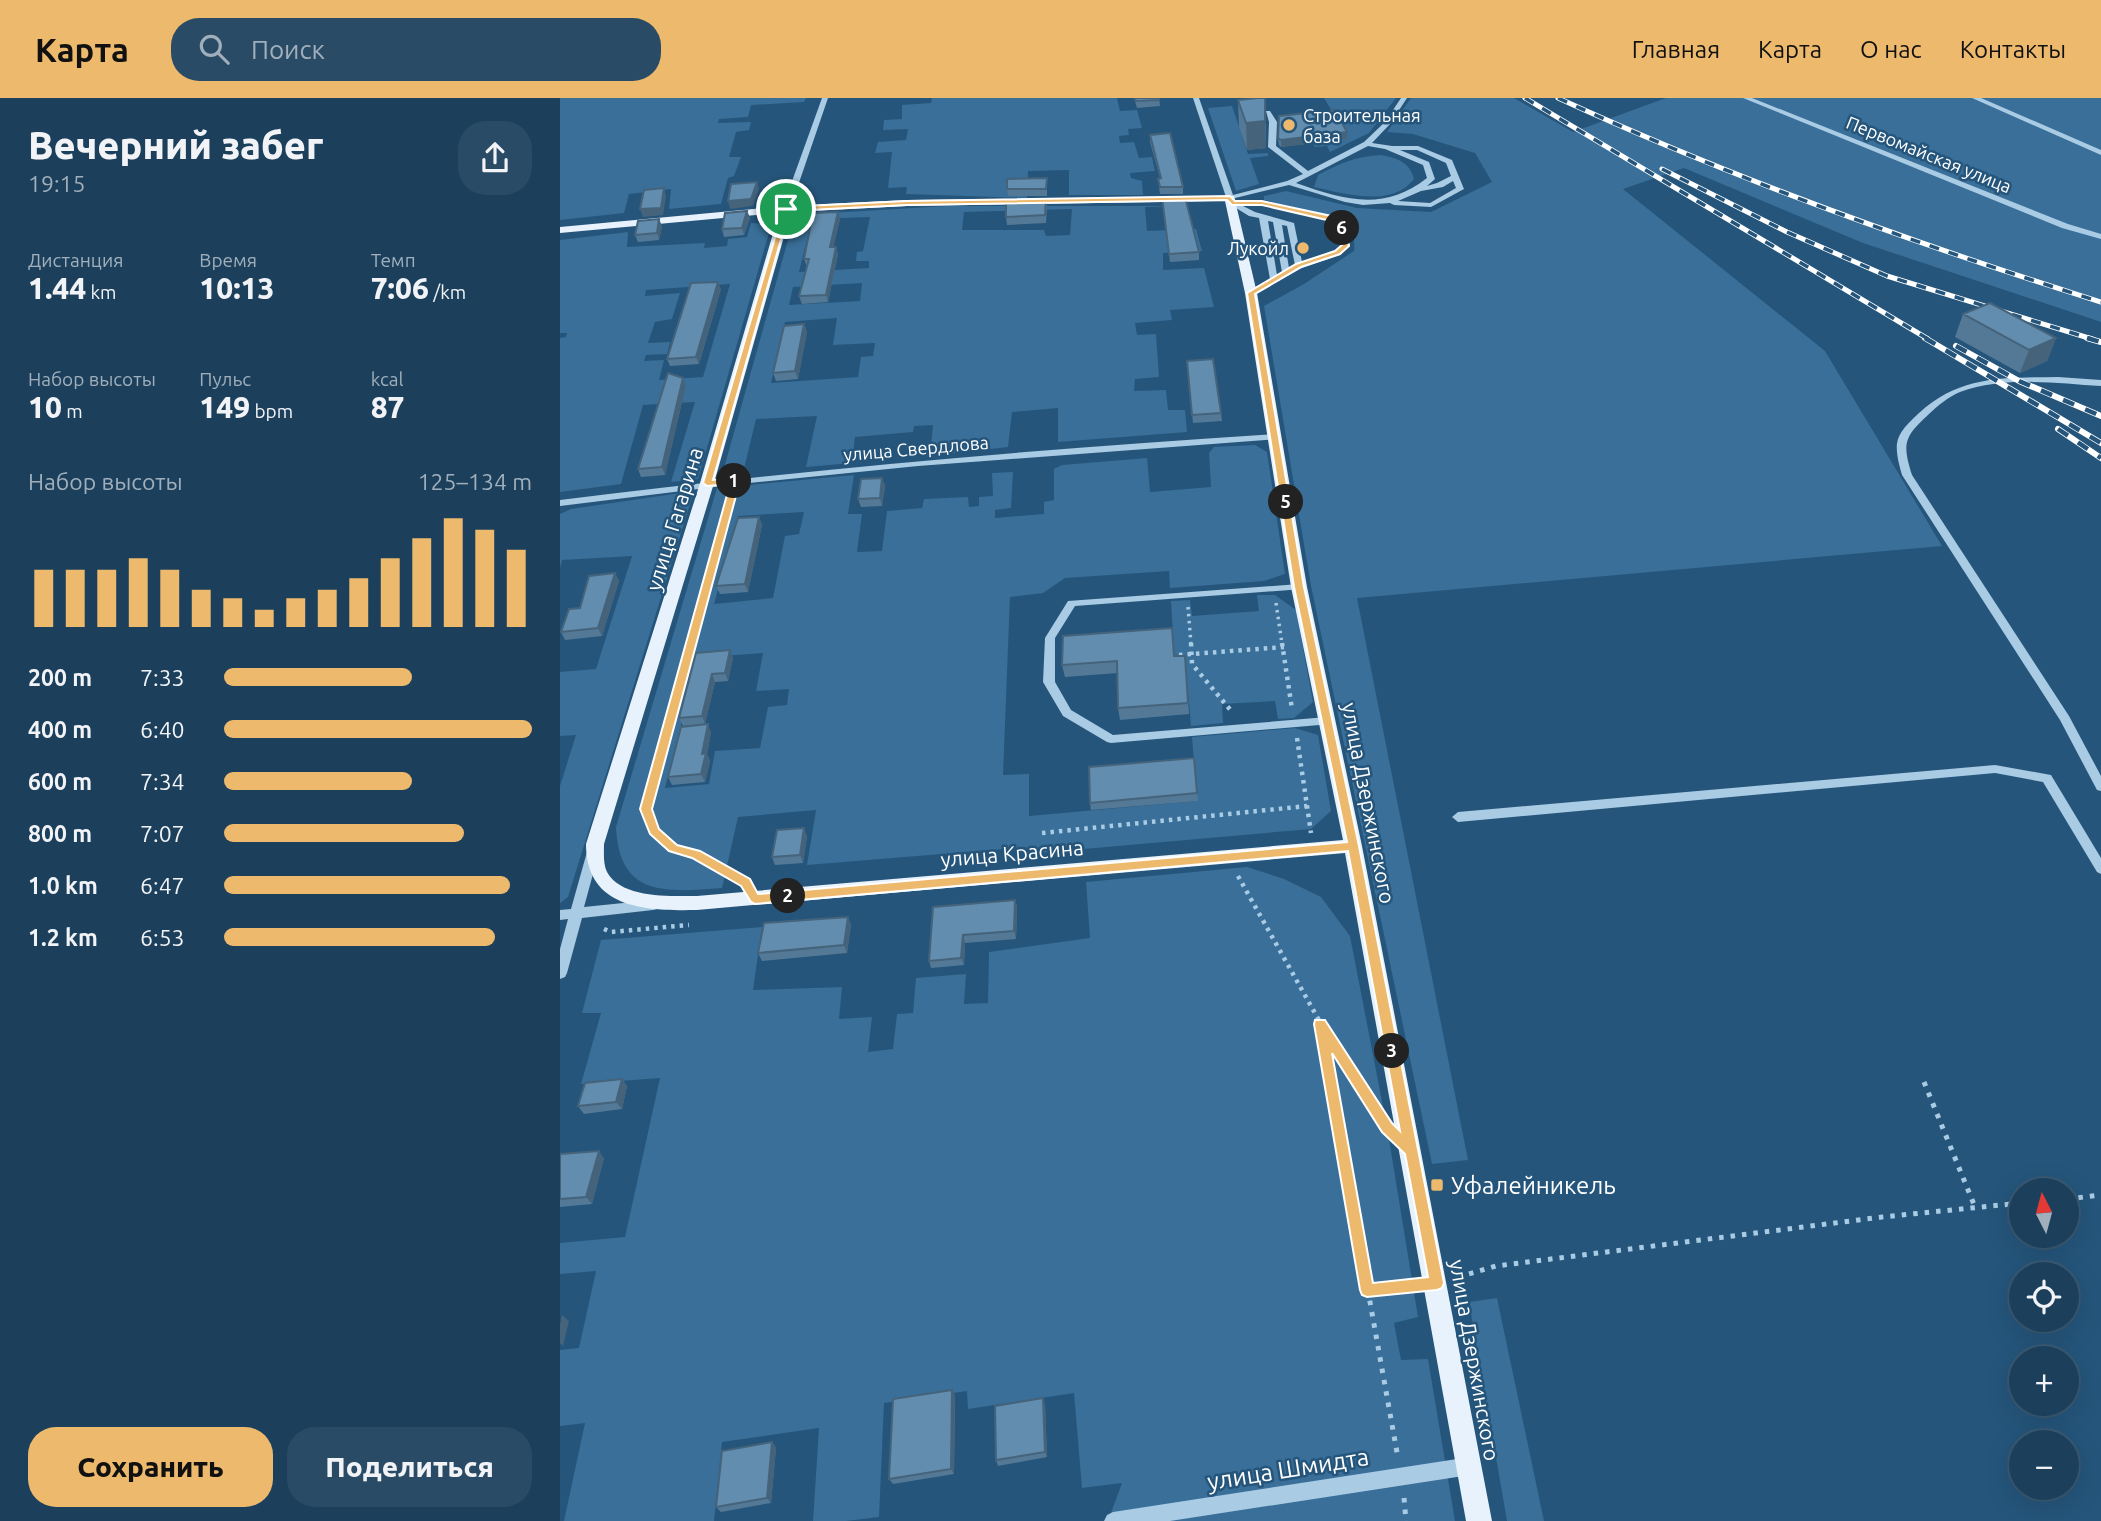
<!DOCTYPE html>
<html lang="ru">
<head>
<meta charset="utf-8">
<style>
  body { margin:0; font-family:Ubuntu,sans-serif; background:#294b65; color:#f1f3f6; height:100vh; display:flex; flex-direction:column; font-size:26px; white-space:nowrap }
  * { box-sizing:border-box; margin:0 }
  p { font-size:23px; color:#a0afbb }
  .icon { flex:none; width:38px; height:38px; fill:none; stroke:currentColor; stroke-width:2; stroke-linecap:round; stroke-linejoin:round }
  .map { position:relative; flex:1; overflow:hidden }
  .drawer { display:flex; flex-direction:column; background:#1c405c; width:560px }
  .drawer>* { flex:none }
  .needle { width:46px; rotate:354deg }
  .buttons { position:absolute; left:1449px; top:1080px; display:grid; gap:14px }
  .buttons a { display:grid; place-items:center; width:70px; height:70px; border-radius:50%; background:#1c405c; box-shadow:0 7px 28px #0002,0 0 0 2px #3a5972; font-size:35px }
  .pin { position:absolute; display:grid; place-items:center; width:60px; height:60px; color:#fff; margin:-30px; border:4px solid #fff; border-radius:50%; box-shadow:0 2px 7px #0007 }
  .km { position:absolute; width:35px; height:35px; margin:-18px; border-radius:50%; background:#222; color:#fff; font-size:19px; line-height:35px; text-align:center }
  .round { display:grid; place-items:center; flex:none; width:74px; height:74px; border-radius:28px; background:#294b65 }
  .summary { display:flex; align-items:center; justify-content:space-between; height:119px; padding:0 28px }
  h1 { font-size:38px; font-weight:800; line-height:52px }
  .stats { display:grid; grid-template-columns:repeat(3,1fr); gap:10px; height:119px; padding:7px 28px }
  .stats div { display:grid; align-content:center }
  .stats b { font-size:30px; font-weight:800 }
  .stats small { font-size:19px; font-weight:400 }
  .stats p { font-size:19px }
  .chart { height:196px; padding:14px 28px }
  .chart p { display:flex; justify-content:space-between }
  .chart svg { width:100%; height:126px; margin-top:7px; stroke:#edb96d; stroke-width:6 }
  .action { display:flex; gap:14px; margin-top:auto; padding:14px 28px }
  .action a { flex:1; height:80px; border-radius:28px; background:#edb96d; color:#111; font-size:28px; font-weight:800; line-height:80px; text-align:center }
  .action a+a { background:#294b65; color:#f1f3f6 }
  ul { padding:0 28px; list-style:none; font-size:23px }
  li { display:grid; grid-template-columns:112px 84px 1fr; align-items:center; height:52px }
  li i { height:18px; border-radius:9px; background:#edb96d }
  header { display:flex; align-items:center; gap:42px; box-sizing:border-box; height:98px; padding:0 35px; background:#edb96d; color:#111 }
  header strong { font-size:33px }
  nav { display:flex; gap:38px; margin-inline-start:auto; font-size:24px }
  .search { width:490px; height:63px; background:#294b65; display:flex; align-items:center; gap:18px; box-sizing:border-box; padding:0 24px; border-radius:28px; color:#a0afbb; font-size:26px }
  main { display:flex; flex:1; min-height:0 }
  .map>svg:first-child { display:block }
  .green { fill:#396f98; fill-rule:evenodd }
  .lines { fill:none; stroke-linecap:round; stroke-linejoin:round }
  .path-far2 { stroke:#a9cbe4; stroke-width:3.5; stroke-dasharray:2.5 4.5; stroke-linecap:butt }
  .path-far1 { stroke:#a9cbe4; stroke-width:4.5; stroke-dasharray:3.5 5; stroke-linecap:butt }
  .path { stroke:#a9cbe4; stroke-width:5; stroke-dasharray:4.5 7; stroke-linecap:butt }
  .minor { fill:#a9cbe4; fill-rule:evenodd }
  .major { fill:#e8f2fc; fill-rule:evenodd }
  .rail-far1-casing { stroke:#fff; stroke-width:5 }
  .rail-casing { stroke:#fff; stroke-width:6 }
  .rail-far1 { stroke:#25557b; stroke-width:3.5; stroke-dasharray:10; stroke-linecap:butt }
  .rail { stroke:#25557b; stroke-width:4.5; stroke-dasharray:12; stroke-linecap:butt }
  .wall { fill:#547996 }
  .shaded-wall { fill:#45637a }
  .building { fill:#628dae; stroke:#45637a; stroke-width:2 }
  .route { fill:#edb96d; stroke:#fff; stroke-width:2; fill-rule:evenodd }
  .poi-dot { fill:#edb96d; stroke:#25557b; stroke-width:2.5 }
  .labels { text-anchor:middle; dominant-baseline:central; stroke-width:5; stroke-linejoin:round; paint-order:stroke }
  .far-poi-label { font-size:18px; fill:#fff; stroke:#25557b; text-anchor:start }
  .far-street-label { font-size:18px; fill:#fff; stroke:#25557b }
  .street-label { font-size:21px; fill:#fff; stroke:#25557b }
  .near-poi-label { font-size:24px; fill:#fff; stroke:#25557b; text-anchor:start }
  .near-street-label { font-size:24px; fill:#fff; stroke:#25557b }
</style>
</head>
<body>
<header>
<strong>Карта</strong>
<div class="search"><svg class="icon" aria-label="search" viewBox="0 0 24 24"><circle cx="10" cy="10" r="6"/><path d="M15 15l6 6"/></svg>Поиск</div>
<nav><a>Главная</a><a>Карта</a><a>О нас</a><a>Контакты</a></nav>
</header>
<main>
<section class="drawer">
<div class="summary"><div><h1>Вечерний забег</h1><p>19:15</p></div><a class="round"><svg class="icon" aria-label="share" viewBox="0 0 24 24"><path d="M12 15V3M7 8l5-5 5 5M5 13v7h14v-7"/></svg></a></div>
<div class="stats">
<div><p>Дистанция</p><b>1.44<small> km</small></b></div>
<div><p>Время</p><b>10:13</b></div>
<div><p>Темп</p><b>7:06<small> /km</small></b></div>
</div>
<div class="stats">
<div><p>Набор высоты</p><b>10<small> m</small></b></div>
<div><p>Пульс</p><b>149<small> bpm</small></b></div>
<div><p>kcal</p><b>87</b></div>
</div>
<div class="chart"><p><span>Набор высоты</span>125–134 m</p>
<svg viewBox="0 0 160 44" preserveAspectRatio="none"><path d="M5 44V24M15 44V24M25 44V24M35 44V20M45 44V24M55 44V31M65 44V34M75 44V38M85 44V34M95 44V31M105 44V27M115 44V20M125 44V13M135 44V6M145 44V10M155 44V17"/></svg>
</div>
<ul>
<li><b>200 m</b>7:33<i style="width:61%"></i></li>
<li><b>400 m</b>6:40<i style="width:100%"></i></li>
<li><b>600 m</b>7:34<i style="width:61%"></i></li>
<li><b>800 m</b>7:07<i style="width:78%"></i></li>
<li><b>1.0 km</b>6:47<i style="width:93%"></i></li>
<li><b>1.2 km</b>6:53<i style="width:88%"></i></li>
</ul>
<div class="action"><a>Сохранить</a><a>Поделиться</a></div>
</section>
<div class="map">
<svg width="1541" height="1423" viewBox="0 0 1541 1423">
  <rect width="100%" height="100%" fill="#25557b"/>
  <path class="green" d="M0 0H246L244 4 191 7 188 19 159 21 158 25 191 24 189 32 176 34 169 59H181L174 78 168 80 161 106 109 111 111 91 69 96 64 115 0 122Z
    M372 0H557L560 13 577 12 582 30 568 31 569 37 559 38 560 45 574 44 579 60 592 59 595 73 570 75 571 80 582 83 583 97H509V72L468 73 467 100 346 96 347 89 328 90 332 54 315 55 318 44 346 42 348 31 323 32 324 22 342 21V7L371 5Z
    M764 0H836L809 35 770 54 767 48 755 49 753 46 772 42 775 18Z
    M851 0H954L1013 34 1106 0H1541V224L1303 145 1124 70 1063 91 1265 253 1382 448 797 500 908 1062 872 1066 751 488 704 208 744 186 794 153C796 137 790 126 777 119L704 102V98L726 93 797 110 871 114 932 84 915 55 853 36 827 34Z
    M672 8 688 56 708 55V58L690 60 699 86 676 93 648 10Z
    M821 57C837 60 850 64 854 81 832 110 785 96 754 89L758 77C778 66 797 58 821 57Z
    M387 108H630L585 109 587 133 636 131 642 153 603 155V172L644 170 654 209 610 212 612 222 575 225 577 237 596 236 599 279 575 281 574 293 606 292 608 312H625L627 334 498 344V310L452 314 448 349 370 358 373 327 354 328 353 334 295 339 292 365 246 369 257 318 196 321 183 375 162 377 235 117ZM512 111 510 137 486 138 484 132H402L404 114ZM310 119 303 153 297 154 296 163H309V170L239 174 252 121ZM302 185 300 203 229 207 233 189ZM277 220 273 247 315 245 313 258 301 259 298 279 211 285 225 224Z
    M191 125 208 126 209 135 138 381 111 384 135 304 83 307 61 386 0 394V240L6 239 7 235H0V142L68 134 67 149 145 145 144 150 167 148 168 141 187 139ZM170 186 143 279 99 282 104 262 84 263 86 257 107 256 110 244 88 245 95 224 112 221 120 195 85 198 86 192Z
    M695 347 707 354 725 476 704 483 610 490 609 473 505 480 483 495 450 499 443 677 469 676V718L637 703 632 639 735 630 758 637 771 713 751 731 467 756 466 749 247 767 256 712 178 719 162 790C107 794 59 800 56 729L157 390 294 377 288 416H302L297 454 322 453 327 413 362 410 364 401 408 399 409 409 419 408V399L433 398 432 375 453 374 451 410 435 412V420L484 416V404L494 402V371L502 367 587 360 590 394 651 389 649 355 654 349ZM244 414 239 436 225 438 213 500 154 506 178 418ZM203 555 196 593 229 591 227 607 208 609 200 650 155 653 149 686 105 690 138 560Z
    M134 393 8 799 0 805V688L16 637 0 638V574L36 571 72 458 2 462 0 470V416L11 411Z
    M697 497H715L736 512 753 604 734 620 718 621 715 603 662 606 663 625 631 628 626 570H615L611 503 630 502 632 518 699 513Z
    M687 769 724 781 761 799 790 838 827 1029 858 1219 834 1225 841 1262 868 1261 895 1423H548L562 1385 522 1390 514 1295 408 1311 407 1293 324 1305 319 1419 286 1423H253L259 1330 162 1344 154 1423H4L25 1325 0 1328V1252L19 1250 36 1173 0 1176V1145L65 1139 100 980 21 986 41 915H22L41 842 202 829 193 892 282 889 279 921 312 919 308 954 333 951 337 916 353 915 356 880 406 876 404 906 428 905 429 854 530 840 526 784Z
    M937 1200 984 1423H947L909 1204Z"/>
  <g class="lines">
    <path class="path-far2" d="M716 505 722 546
      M628 509 631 546
      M131 546 171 400"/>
    <path class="path-far1" d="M131 545 86 711 94 733 113 750 135 756 177 781
      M631 545 632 566 673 615
      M722 545 732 611
      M619 557 724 549
      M737 640 751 735
      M482 735 747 708
      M678 778 765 933
      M44 831 51 834 129 827
      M760 927 761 933"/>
    <path class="path" d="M761 931 838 1360
      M764 931 819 1017
      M1364 984 1415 1109
      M1507 1101 1541 1097
      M898 1179 936 1168 1322 1119 1461 1105
      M807 1192 851 1188
      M844 1400 846 1423"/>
    <path class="minor" d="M262 0H268L230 111 223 113 222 111Z
      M633 0H639L673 97 727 83 743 76 708 49 709 24 706 13H710L717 24 716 48 748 73 804 44 825 24 841 0H847L830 26 812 45 832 48H858L892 62 904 91 871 109 834 107 830 105 803 107 785 104 729 87 667 102ZM808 48 825 51 863 67 867 80C824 114 784 102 736 85ZM840 52H857L886 65 891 78 877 85 867 88 875 81 869 64ZM893 83 896 90 870 105 838 103 861 93 883 89Z
      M1183 0H1192L1508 126 1541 136V141L1502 130Z
      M1412 0H1421L1541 52V57Z
      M669 103H702L776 119 786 133 790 148 780 157 742 170 694 197H688V193L710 181 699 120 689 118 668 105ZM681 107H702L770 123 778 133 782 147 774 153 742 164 734 125 695 114ZM708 123 713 124 722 174 717 177ZM722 127 727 128 735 167 729 170Z
      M1498 279 1541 282V288C1496 285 1444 278 1400 294 1390 298 1377 308 1369 316 1344 339 1342 345 1352 377L1509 618 1541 678V693L1537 692 1500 622 1342 377C1333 345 1334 338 1359 315 1401 277 1444 280 1498 279Z
      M716 336 721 339 719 341 358 368 179 386 0 408V402C238 372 477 351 716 336Z
      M739 486 744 489 743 491 515 508 495 540V584L511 612 553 637 767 619 771 620 773 623 771 626 551 645 547 644 503 618 483 584 485 540 508 503Z
      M1435 667 1491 677 1541 760V776L1537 774 1483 684 1435 675 898 724 892 719 898 714Z
      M33 749 37 751 39 754 24 809 93 802 98 803 99 807 98 811 93 812 22 820 7 875 5 879 0 881V851L8 821 0 822V812L11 811 27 754 29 751Z
      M910 1359 916 1362 919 1368 916 1374 910 1377 610 1423H544L547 1417 553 1414Z"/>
    <path class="major" d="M674 98 697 195 747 489 802 748 932 1423H906L785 755 137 812C86 813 26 811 26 746L140 385 219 115 0 135V129L226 108 347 102ZM665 103 685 195 731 489 783 742 137 798C111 798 62 801 47 774 43 766 44 755 44 746L154 385 231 114 347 108Z"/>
    <g class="rail-far1-casing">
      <path id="rail-far1" d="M965 0 1368 241
        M998 0C1174 81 1356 146 1541 204
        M1102 71 1227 134 1327 178 1532 241"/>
    </g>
    <g class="rail-casing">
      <path id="rail" d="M1365 240 1541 345
        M1527 240 1541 244
        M1396 248 1459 283 1541 318
        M1498 331 1541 360"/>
    </g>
    <use href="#rail-far1" class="rail-far1"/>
    <use href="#rail" class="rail"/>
  </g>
  <path class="wall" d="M574 0H599L600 8 577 10Z
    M678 2 706 26V50L687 52 679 29Z
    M787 34V41L721 49 719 47 718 40Z
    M590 37 623 89V96H600L598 81 600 80 590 44Z
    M487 80V98H448L447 91Z
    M602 99 639 154V162L610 164Z
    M486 101 487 108 486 125 447 127 446 119Z
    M187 113 190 120 184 137 164 139 162 131Z
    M280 121 273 149 278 156 268 204 242 206 239 198 247 169 244 161Z
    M102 128 99 142 78 144 75 137Z
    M161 191 139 266 110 268 107 261Z
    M1403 216 1496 240 1487 263 1460 275 1395 239Z
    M244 226 247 234 238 281 216 283 213 275Z
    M627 263 661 315 662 323 633 325Z
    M123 280 126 287 105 377 81 379 78 371Z
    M322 380 325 388 322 408 301 409 298 401Z
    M199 419 202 427 188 494 160 496 156 488Z
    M55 475 59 483 42 538 5 542 1 534Z
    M170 552 173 560 168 583 155 584 145 626 123 628 119 620Z
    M625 558 629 616 560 622 558 610V575L505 579 502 567Z
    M151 634 147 656 150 663 145 684 112 687 108 679Z
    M634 660 638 703 531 712 530 705Z
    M247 738 243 765 215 767 212 759Z
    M455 802 457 809 456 841 405 845 404 867 371 870 369 863 373 809Z
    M288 819 291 827 287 855 202 863 198 855Z
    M62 981 67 988 62 1011 24 1016 18 1008Z
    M0 1056 44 1060 32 1106 0 1109Z
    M392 1292 395 1298 394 1376 333 1386 329 1381Z
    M485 1306 487 1359 438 1368 436 1362Z
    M212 1344 216 1350 211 1405 161 1414 156 1409Z"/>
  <path class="shaded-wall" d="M705 0 706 50 687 52 686 25Z
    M787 34V41L721 49V42Z
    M197 84 199 91 193 108 170 111 168 103Z
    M104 90 106 98 103 117 83 119 80 111Z
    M187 113 190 120 184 137 182 130Z
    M278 114 280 121 272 157 270 149Z
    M99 121 102 128 99 142 97 135Z
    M276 149 278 156 268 204 266 197Z
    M158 184 161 191 139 266 136 259Z
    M244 226 247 234 238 281 235 273Z
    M1496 240 1487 263 1460 275 1469 252Z
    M123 280 126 287 105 377 102 369Z
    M322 380 325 388 322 408 320 400Z
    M199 419 202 427 188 494 185 486Z
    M55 475 59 483 42 538 38 530Z
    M170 552 173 560 168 583 165 575Z
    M152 576 155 584 145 626 142 618Z
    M148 626 151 634 147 656 150 663 145 684 141 676 142 656Z
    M244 730 247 738 243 765 240 757Z
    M455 802 457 809 456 841 454 833Z
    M288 819 291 827 287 855 284 847Z
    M403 837 405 845 404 867 401 860Z
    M62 981 67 988 62 1011 56 1004Z
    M39 1053 44 1060 32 1106 26 1099Z
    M2 1217 9 1223 3 1248 0 1245V1227Z
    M392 1292 395 1298 394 1376 391 1371Z
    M483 1300 485 1306 487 1359 485 1354Z
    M212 1344 216 1350 211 1405 207 1400Z"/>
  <path class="building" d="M575 0H599V2L576 3Z
    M698 0H705V23L686 25 678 2Z
    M775 12 787 34 721 42 718 40 719 18Z
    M610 35 623 89H600L598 81 601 80 590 37Z
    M487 80 486 91H447V81Z
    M197 84 191 101 168 103 171 86Z
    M104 90 101 110 80 111 84 92Z
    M602 99H625L639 154 609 156Z
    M486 101 485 117 446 119V102Z
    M187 113 182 130 162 131 165 115Z
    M278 114 270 149H276L266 197 239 198 249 161H244L253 115Z
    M99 121 97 135 75 137 78 123Z
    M158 184 136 259 107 261 131 185Z
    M1430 205 1496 240 1469 252 1403 216Z
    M244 226 235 273 213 275 224 228Z
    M653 261 661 315 632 317 627 263Z
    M108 275 123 280 102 369 78 371Z
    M322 380 320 400 298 401 301 381Z
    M199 419 185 486 156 488 178 420Z
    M55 475 38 530 1 534 9 511 20 510 29 478Z
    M612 530 614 558H625L628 605 558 610 557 563 502 567 503 538Z
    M170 552 165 575 152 576 142 618 119 620 136 555Z
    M148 626 142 656 146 655 141 676 108 679 121 629Z
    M634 660 637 695 530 705 529 669Z
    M244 730 240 757 212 759 217 732Z
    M455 802 454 833 403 837 401 860 369 863 373 809Z
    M288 819 284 847 198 855 204 825Z
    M62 981 56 1004 18 1008 25 985Z
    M39 1053 26 1099 0 1101V1056Z
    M392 1292 391 1371 329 1381 333 1301Z
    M483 1300 485 1354 436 1362 435 1308Z
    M212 1344 207 1400 156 1409 162 1353Z"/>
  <path class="route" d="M670 98 675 103H702L776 119 784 127 789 148 780 156 741 169 695 196 744 489 799 748 884 1185 882 1190 877 1192 807 1199 802 1197 800 1192 754 926 755 922H765L832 1025 840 1033 788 753 195 806 191 804 181 788 132 760 109 753 90 736 80 711 170 386 147 388 143 385 224 109 347 103ZM667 102 672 107H702L771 123 777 128 782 147 775 153 736 166 687 195 734 489 787 744 198 796 190 781 140 753 117 747 99 731 92 711 180 383 176 380 153 382 229 113 347 107ZM772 955 822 1034 845 1056 868 1179 813 1185Z"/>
  <g class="poi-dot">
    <circle cx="729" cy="27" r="7"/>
    <circle cx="743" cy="150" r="7"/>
    <rect x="870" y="1080" width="14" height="14" rx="3.5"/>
  </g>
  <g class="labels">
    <g class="far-poi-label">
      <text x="743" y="17">Строительная<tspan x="743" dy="21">база</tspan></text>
      <text x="729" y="150" text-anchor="end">Лукойл</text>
    </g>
    <g class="far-street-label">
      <text transform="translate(1369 56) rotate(22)">Первомайская улица</text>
      <text transform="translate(356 350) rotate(-5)">улица Свердлова</text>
    </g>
    <g class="street-label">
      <text transform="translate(114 421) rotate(-73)">улица Гагарина</text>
      <text transform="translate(809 705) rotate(79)">улица Дзержинского</text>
      <text transform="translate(452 755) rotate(-5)">улица Красина</text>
      <text transform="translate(915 1262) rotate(80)">улица Дзержинского</text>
    </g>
    <g class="near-poi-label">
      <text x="891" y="1087">Уфалейникель</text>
    </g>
    <g class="near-street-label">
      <text transform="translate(728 1371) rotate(-9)">улица Шмидта</text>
    </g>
  </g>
</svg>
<div class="buttons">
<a><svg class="needle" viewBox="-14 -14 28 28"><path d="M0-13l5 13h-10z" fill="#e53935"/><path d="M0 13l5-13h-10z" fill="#a0afbb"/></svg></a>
<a><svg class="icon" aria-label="locate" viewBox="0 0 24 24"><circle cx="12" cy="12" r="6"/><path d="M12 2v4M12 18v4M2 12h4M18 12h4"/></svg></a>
<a>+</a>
<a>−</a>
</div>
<div class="pin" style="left:226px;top:111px;background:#1e9e55"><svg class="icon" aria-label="arrive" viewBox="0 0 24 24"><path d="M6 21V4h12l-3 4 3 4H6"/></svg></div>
<b class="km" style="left:174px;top:383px">1</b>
<b class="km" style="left:228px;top:798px">2</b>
<b class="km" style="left:832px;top:953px">3</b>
<b class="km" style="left:726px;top:404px">5</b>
<b class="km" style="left:782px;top:130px">6</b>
</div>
</main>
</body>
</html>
